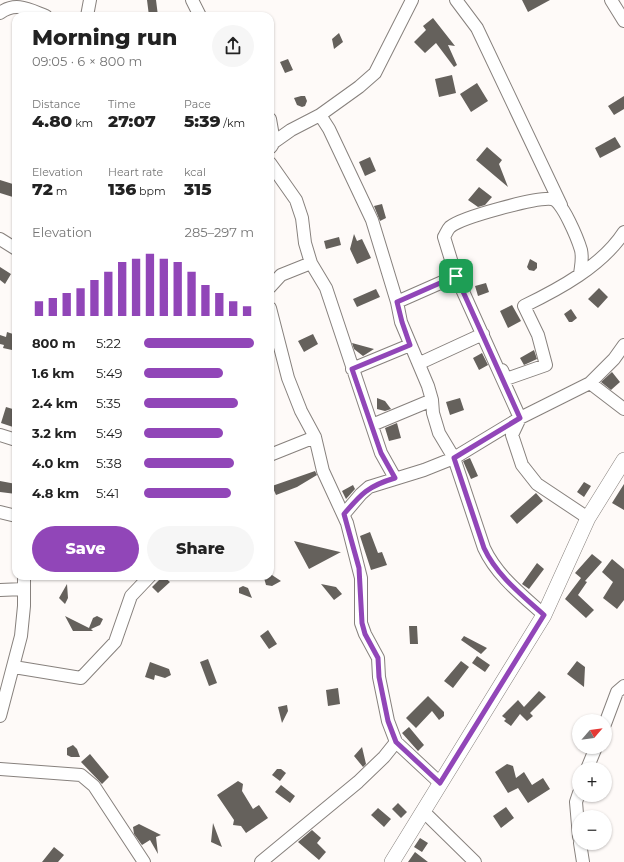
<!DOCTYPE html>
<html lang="en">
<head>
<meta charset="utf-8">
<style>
  body { margin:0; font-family:Montserrat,sans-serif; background:#f6f6f6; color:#222; height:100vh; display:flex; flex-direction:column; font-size:15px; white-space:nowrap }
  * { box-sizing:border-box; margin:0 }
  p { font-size:13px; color:#767676 }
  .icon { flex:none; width:22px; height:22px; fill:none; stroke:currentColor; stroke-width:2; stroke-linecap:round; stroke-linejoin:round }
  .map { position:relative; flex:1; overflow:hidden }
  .details { position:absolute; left:12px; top:12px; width:262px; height:568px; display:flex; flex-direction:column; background:#fff; border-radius:12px; box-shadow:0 1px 3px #0004 }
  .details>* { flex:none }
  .needle { width:26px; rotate:62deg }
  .fabs { position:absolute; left:572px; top:714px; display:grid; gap:8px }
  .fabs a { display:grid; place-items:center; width:40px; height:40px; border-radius:50%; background:#fff; box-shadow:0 1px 3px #0004; font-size:20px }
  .pin { position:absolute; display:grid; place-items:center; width:34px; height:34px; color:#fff; margin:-17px; border-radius:8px; box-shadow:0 2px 6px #0006 }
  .round { display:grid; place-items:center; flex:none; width:42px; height:42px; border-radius:21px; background:#f6f6f6 }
  .head { display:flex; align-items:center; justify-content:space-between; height:68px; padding:0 20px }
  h1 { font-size:22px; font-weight:800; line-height:30px }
  .figures { display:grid; grid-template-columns:repeat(3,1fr); gap:6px; height:68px; padding:4px 20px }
  .figures div { display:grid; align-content:center }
  .figures b { font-size:17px; font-weight:800 }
  .figures small { font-size:11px; font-weight:400 }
  .figures p { font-size:11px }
  .chart { height:112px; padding:8px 20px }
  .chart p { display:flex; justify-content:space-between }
  .chart svg { width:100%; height:72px; margin-top:4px; stroke:#9146b8; stroke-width:6 }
  .primary-button { display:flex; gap:8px; margin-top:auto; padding:8px 20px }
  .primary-button a { flex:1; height:46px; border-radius:24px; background:#9146b8; color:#fff; font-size:16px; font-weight:800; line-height:46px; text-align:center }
  .primary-button a+a { background:#f6f6f6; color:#222 }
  ul { padding:0 20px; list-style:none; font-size:13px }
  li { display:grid; grid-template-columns:64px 48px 1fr; align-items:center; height:30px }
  li i { height:10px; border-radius:5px; background:#9146b8 }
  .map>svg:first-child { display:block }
  .building { fill:#65615c }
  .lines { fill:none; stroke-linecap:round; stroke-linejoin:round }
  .minor-casing { stroke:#87817d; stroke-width:14 }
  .tertiary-casing { stroke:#87817d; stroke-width:16 }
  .minor { stroke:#fff; stroke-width:12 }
  .tertiary { stroke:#fff; stroke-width:15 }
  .route-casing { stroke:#fff; stroke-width:8 }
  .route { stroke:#9146b8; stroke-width:5 }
</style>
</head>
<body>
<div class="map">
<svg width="624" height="862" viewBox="0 0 624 862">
  <rect width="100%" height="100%" fill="#fefaf8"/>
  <path class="building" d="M147 0H156L158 16H149Z
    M522 0H550L528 12Z
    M433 18 455 46 448 45 457 65 454 67 436 43 425 53 414 42 426 30 423 26Z
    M339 33 343 42 334 49 332 39Z
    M288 59 293 70 285 73 280 62Z
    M452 75 456 93 439 97 435 79Z
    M477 83 488 101 471 112 460 94Z
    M301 96H305L307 101 305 106 302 107 297 105 294 98Z
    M624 96V109L614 115 608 106Z
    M615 137 621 147 600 158 595 148Z
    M487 147 502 160 499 164 508 187 476 160Z
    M370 157 376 171 365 176 359 162Z
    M0 180 16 185V198L0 193Z
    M479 187 492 197 485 205 478 207 468 200Z
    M382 204 386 218 380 221 374 206Z
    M354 234 357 241 362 239 371 258 357 264 350 249Z
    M339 237 341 245 326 249 324 241Z
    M530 259 537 263V268L534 271 529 270 527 267Z
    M0 267 11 274 5 284 0 280Z
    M486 283 489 292 478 296 475 286Z
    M599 288 608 297 598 308 588 299Z
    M376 289 380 297 357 307 353 299Z
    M512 305 521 321 508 328 500 311Z
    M571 309 577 318 572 322H569L564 314Z
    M7 332 16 335V348L12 347V350L3 348 4 345 0 344V335L6 337Z
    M313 334 318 344 304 352 298 341Z
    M352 343 374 349 363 356 354 349Z
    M534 350 537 359 524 365 520 358Z
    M482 353 488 365 479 370 473 358Z
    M612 372 620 382 611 390 601 382Z
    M377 398 385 401 391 409 385 411 377 409Z
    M460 398 464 410 450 415 446 402Z
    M6 407 16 410 13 427 1 423Z
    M397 423 401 438 389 441 385 428Z
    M470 458 478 476 471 479 463 461Z
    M315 471 317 475 297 487 276 495 272 486Z
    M0 481 16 484V494L0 492Z
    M584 482 591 486 584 497 577 492Z
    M624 484V510L612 503Z
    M353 485 355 489 346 499 342 491Z
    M536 493 543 501 517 524 510 516Z
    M370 532 378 553 382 552 387 565 371 570 360 536Z
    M294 541 340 552H341L309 569Z
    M592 554 602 562 585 581 587 582 578 595 594 610 586 618 565 599 581 578 575 573Z
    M612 559 624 569V600L617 609 603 598 613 582 602 572Z
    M537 563 544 569 529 589 522 584Z
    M270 575H272L281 581 272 586 266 585 264 578Z
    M163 576 170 582 158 593 152 587Z
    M67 584 68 598 65 604 59 598Z
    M321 584 336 587 342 594 334 600Z
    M243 586 248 588 252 598 239 593V588Z
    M65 616 89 628 93 618 97 616 103 619 100 625 91 629 93 631H73Z
    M409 626H417L418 644H410Z
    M268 630 277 644 269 649 260 636Z
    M464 636 487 648 481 654 461 640Z
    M477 656 490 665 485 672 472 663Z
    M208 659 217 683 209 686 200 662Z
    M461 661 469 667 453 688 444 681Z
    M577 661 585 667 584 687 567 674Z
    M150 662 169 669 171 675 165 678 155 675 154 680 145 677Z
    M338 688 340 704 328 706 326 690Z
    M539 691 546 697 530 713 533 716 527 721 520 714 511 726 504 721 506 719 502 716 518 700 524 707Z
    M428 696 444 712V716L439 720 432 711 416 728 406 718Z
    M287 705 288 711 282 723 278 707Z
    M409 727 424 745 418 751 402 733Z
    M73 745 77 749 80 757H71L67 755V748Z
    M362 747 366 764 363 767 354 756Z
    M90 754 109 777 102 784 81 762Z
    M507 764 513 766 516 778 524 772 532 785 543 778 550 789 528 803 518 788 508 793 495 772Z
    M277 769H281L286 773 280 781 272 775Z
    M238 781 243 784 242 791 253 809 259 805 268 818 246 833 241 826 233 825 234 820 217 795Z
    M281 785 295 796 290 803 275 792Z
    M398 803 407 812 401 818 392 809Z
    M506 807 514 818 501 828 493 816Z
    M378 808 391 819 384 827 371 815Z
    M213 823 222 847 211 842Z
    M139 824 161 835 156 837 158 854 150 840 142 845 134 834 133 827Z
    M312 830 321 838 317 843 326 852 319 860 298 842Z
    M420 838 428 843 422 852 414 847Z
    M54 847 64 855 58 862H42Z
    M415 852 428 862H408Z"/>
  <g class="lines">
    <g class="minor-casing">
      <path id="minor" d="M192 0 200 16
        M456 0 477 28 561 205
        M611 0 624 21
        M0 13C16 1 30 10 46 16
        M87 16 90 0
        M320 115 359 87 375 73 412 0
        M270 119 274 142 271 147
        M274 142 291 130 320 115 329 129 372 220 397 302 401 322 428 386 432 400 433 413 439 433 454 458 484 548C497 576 522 595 544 615
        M270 163 296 200 302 218 305 243 311 263 326 288 381 453 395 478
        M0 239 16 249
        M580 274C581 266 583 259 581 250 578 240 562 200 552 199 537 197 462 217 450 227 447 230 446 234 444 237L456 276 520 418 512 435 522 465 537 484 588 518
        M270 287 281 275 311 263
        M397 302 456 276
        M270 308 288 378 301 411 315 437 323 471 347 523 361 578V623L365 634 378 658 379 677 388 721 396 742
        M420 363 483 334
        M352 369 410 345
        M502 370 506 379 546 365 538 335 524 306C559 289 602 266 624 232
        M590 383 614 359 624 345
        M372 425 432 400
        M0 435 16 440
        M270 455 315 437
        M0 512 16 516
        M344 514 361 494 369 487 424 470 454 458 520 418 590 383 624 409
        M0 590 24 589
        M14 667 81 678 115 642 131 596 150 576
        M0 716 21 636 24 606V576
        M605 724 617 692 624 686
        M0 769 81 775 94 786 144 862
        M587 769 596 747
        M579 793 576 802 579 837
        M423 811 475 862
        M580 843 583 862
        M261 862 358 782 384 757 396 742 440 783"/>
    </g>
    <g class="tertiary-casing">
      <path id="tertiary" d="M392 862 544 615 588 518 624 460"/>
    </g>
    <use href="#minor" class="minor"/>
    <use href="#tertiary" class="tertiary"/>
  </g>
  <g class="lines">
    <g class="route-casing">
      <path id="route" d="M456 276 520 418 454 458 484 548C497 576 522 595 544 615L440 783 396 742 388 721 379 677 378 658 365 634 362 623 359 568 344 514C361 494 368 486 395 478L381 453 352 369 410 345 402 322 397 302Z"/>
    </g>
    <use href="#route" class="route"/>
  </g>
</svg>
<div class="fabs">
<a><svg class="needle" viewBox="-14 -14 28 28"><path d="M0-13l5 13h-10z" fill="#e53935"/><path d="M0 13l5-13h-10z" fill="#767676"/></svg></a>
<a>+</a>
<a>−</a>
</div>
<div class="pin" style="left:456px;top:276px;background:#1e9e55"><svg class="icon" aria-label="arrive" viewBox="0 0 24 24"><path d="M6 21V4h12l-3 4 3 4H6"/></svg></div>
<section class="details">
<div class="head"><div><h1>Morning run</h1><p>09:05 · 6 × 800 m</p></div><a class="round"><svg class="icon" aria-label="share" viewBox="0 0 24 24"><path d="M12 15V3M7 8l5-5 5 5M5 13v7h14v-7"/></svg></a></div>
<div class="figures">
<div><p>Distance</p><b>4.80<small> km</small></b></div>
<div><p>Time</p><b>27:07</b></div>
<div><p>Pace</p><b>5:39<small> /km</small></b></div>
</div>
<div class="figures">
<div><p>Elevation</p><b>72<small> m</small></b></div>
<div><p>Heart rate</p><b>136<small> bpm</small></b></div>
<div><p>kcal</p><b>315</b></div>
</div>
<div class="chart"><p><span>Elevation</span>285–297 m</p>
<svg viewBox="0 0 160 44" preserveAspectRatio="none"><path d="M5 44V35M15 44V33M25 44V30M35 44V27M45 44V22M55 44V17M65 44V11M75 44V9M85 44V6M95 44V9M105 44V11M115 44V17M125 44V25M135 44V30M145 44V35M155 44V38"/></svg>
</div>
<ul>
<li><b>800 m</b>5:22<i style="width:100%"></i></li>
<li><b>1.6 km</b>5:49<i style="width:72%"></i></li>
<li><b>2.4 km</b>5:35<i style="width:85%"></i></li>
<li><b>3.2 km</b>5:49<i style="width:72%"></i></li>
<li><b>4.0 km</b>5:38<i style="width:82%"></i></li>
<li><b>4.8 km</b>5:41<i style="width:79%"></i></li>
</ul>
<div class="primary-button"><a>Save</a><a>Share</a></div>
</section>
</div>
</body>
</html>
